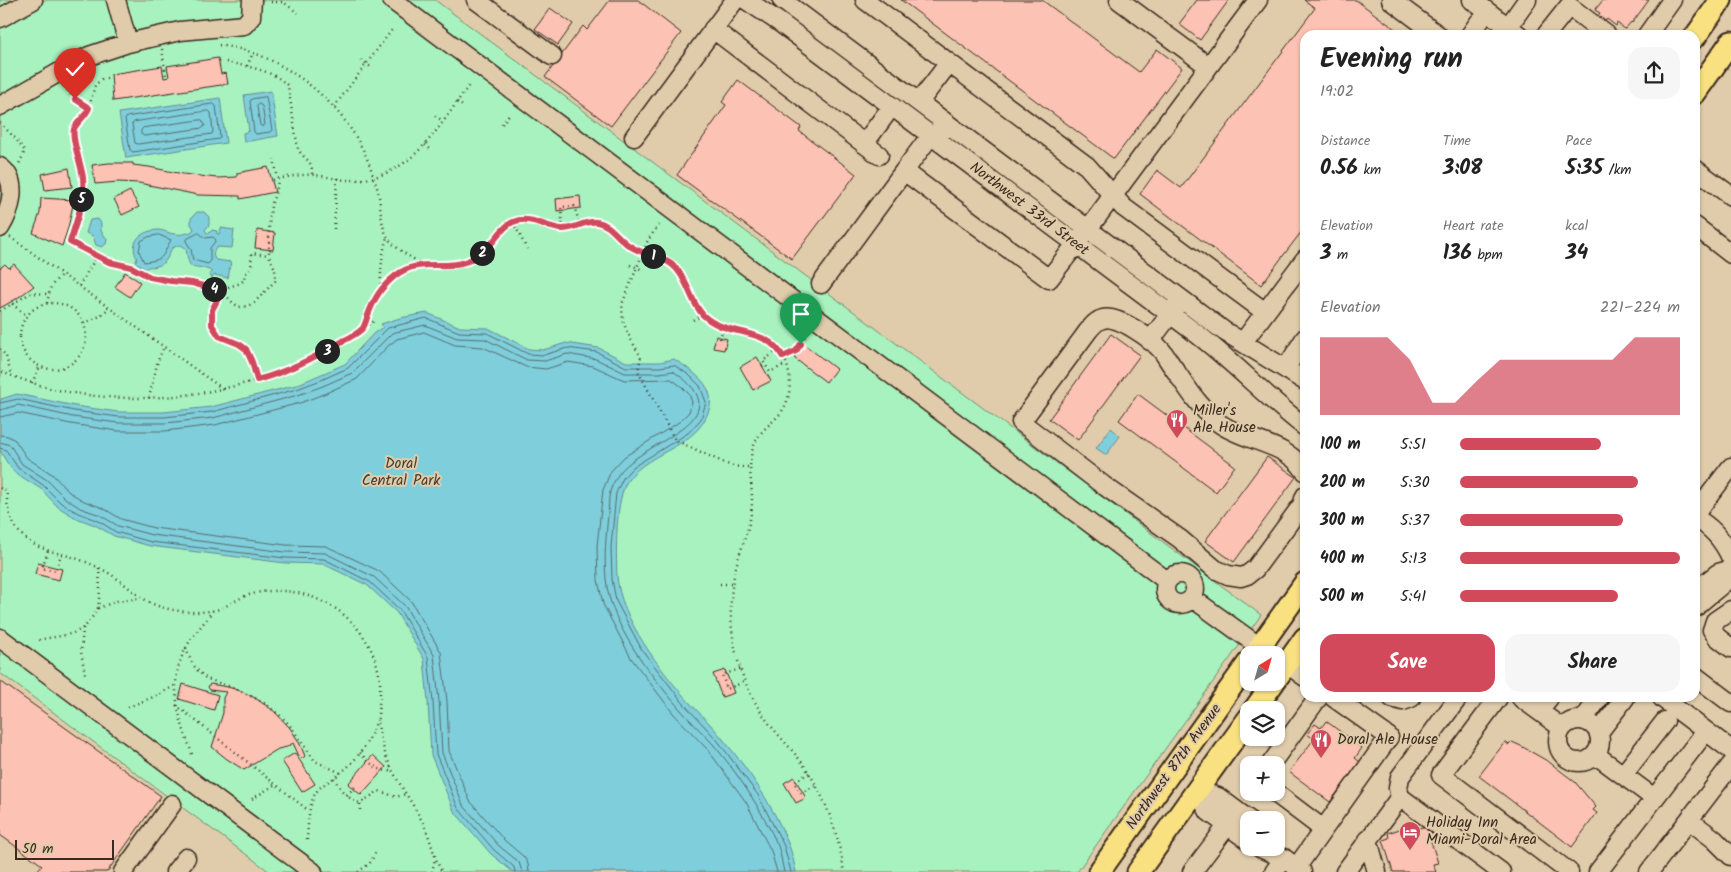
<!DOCTYPE html>
<html lang="en">
<head>
<meta charset="utf-8">
<style>
  body { margin:0; font-family:Kalam,sans-serif; background:#f6f6f6; color:#222; height:100vh; display:flex; flex-direction:column; font-size:19px; white-space:nowrap }
  * { box-sizing:border-box; margin:0 }
  p { font-size:16px; color:#767676 }
  .icon { flex:none; width:28px; height:28px; fill:none; stroke:currentColor; stroke-width:2; stroke-linecap:round; stroke-linejoin:round }
  .map { position:relative; flex:1; overflow:hidden }
  .details { position:absolute; left:1300px; top:30px; width:400px; height:672px; display:flex; flex-direction:column; background:#fff; border-radius:15px; box-shadow:0 1px 4px #0004 }
  .details>* { flex:none }
  .needle { width:32px; rotate:37deg }
  .tools { position:absolute; left:1240px; top:646px; display:grid; gap:10px }
  .tools a { display:grid; place-items:center; width:45px; height:45px; border-radius:10px; background:#fff; box-shadow:0 1px 4px #0004; font-size:25px }
  .scale { position:absolute; left:15px; bottom:12px; width:99px; box-sizing:border-box; padding-left:5px; border:2px solid #3b2a1e; border-top:0; font-size:14px; line-height:18px; white-space:nowrap; color:#3b2a1e; -webkit-text-stroke:4px #e0ccab; paint-order:stroke }
  .pin { position:absolute; display:grid; place-items:center; width:42px; height:42px; color:#fff; margin:-51px -21px; border-radius:50% 50% 50% 0; rotate:-45deg; box-shadow:0 0 5px #0007 }
  .pin .icon { rotate:45deg }
  .km { position:absolute; width:25px; height:25px; margin:-12px; border-radius:50%; background:#222; color:#fff; font-size:14px; line-height:25px; text-align:center }
  .round { display:grid; place-items:center; flex:none; width:52px; height:52px; border-radius:15px; background:#f6f6f6 }
  .summary { display:flex; align-items:center; justify-content:space-between; height:85px; padding:0 20px }
  h1 { font-size:28px; font-weight:600; line-height:38px }
  .figures { display:grid; grid-template-columns:repeat(3,1fr); gap:8px; height:85px; padding:5px 20px }
  .figures div { display:grid; align-content:center }
  .figures b { font-size:21px; font-weight:600 }
  .figures small { font-size:14px; font-weight:400 }
  .figures p { font-size:14px }
  .chart { height:140px; padding:10px 20px }
  .chart p { display:flex; justify-content:space-between }
  .chart svg { width:100%; height:90px; margin-top:5px; fill:#d1495b; opacity:.7 }
  .button { display:flex; gap:10px; margin-top:auto; padding:10px 20px }
  .button a { flex:1; height:58px; border-radius:15px; background:#d1495b; color:#fff; font-size:20px; font-weight:600; line-height:58px; text-align:center }
  .button a+a { background:#f6f6f6; color:#222 }
  ul { padding:0 20px; list-style:none; font-size:16px }
  li { display:grid; grid-template-columns:80px 60px 1fr; align-items:center; height:38px }
  li i { height:12px; border-radius:6px; background:#d1495b }
  .map>svg:first-child { display:block }
  .green { fill:#a8f2c0; stroke:#728e6f }
  .water { fill:#7fcedc; stroke:#648c90 }
  .lines { fill:none; stroke-linecap:round; stroke-linejoin:round }
  .shore { stroke:#566c6a; stroke-width:1 }
  .building { fill:#fcc2b4; stroke:#3b2a1e }
  .minor-casing { stroke:#3b2a1e; stroke-width:21 }
  .major-casing { stroke:#3b2a1e; stroke-width:25 }
  .path { stroke:#3b2a1e; stroke-width:2.5; stroke-dasharray:1 4; stroke-linecap:butt }
  .minor { stroke:#e0ccab; stroke-width:18 }
  .major { stroke:#f9e181; stroke-width:21 }
  .route-casing { stroke:#fff; stroke-width:10 }
  .route { stroke:#d1495b; stroke-width:6 }
  .labels { text-anchor:middle; dominant-baseline:central; stroke-width:4; stroke-linejoin:round; paint-order:stroke }
  .street-label { font-size:15px; fill:#3b2a1e; stroke:#e0ccab }
  .poi-label { font-size:15px; fill:#3b2a1e; stroke:#e0ccab; text-anchor:start }
  .park-label { font-size:15px; fill:#463e2e; stroke:#e0ccab }
</style>
</head>
<body>
<div class="map">
<svg width="1731" height="872" viewBox="0 0 1731 872">
  <rect width="100%" height="100%" fill="#e0ccab"/>
  <filter id="ink" filterUnits="userSpaceOnUse"><feTurbulence type="fractalNoise" baseFrequency=".02" numOctaves="2"/><feDisplacementMap in="SourceGraphic" scale="10" xChannelSelector="R" yChannelSelector="G"/><feConvolveMatrix kernelMatrix="1 2 1 2 8 2 1 2 1" color-interpolation-filters="sRGB"/></filter>
  <g filter="url(#ink)">
    <path class="green" d="M0 0H435L1261 615 1077 872H270L0 673Z"/>
    <path class="water" d="M271 91 278 136 244 142 243 133 249 131 244 95Z
      M220 98 226 143 126 158 119 113Z
      M197 212H204L209 217V225L205 230 207 233H209L212 230 217 231V234H219L221 228 234 230 232 248 218 247C213 249 212 257 216 260L231 262 228 278 214 275 212 278 209 274 212 272 209 270C189 263 190 273 186 249L180 245 172 248C168 255 167 264 157 266 151 268 150 265 145 269L135 262 137 259C128 241 142 230 159 230 164 230 169 234 175 234 180 235 185 234 191 232L194 229 191 224V218Z
      M98 219 101 223V231L107 239 106 244 102 247 96 245 93 236 86 233 90 220Z
      M427 313 460 327 488 328 529 349 543 350 566 343 599 348 626 362H660L674 359C692 371 717 386 709 410 697 448 650 450 628 480 615 498 616 553 617 576 620 618 661 671 689 702 700 714 712 725 722 738 748 769 773 805 788 843 792 852 794 863 796 872H513L491 854 454 811 431 755 428 702 424 659 397 613 367 585 323 564 285 563 150 546 114 536 95 525 76 518 58 507 41 489 14 472 6 461 0 450V403L1 399 17 394 75 406 118 412H164L211 407 296 385 345 364 374 333 383 327 381 324 400 318Z
      M1111 428 1120 436 1106 455 1096 448Z"/>
    <g class="lines">
      <path class="shore" d="M266 97 272 130 270 132 256 134 254 132 250 101 252 99Z
        M214 104 216 106 220 137 219 139 133 152 130 150 125 119 127 117Z
        M259 104 262 106 265 124 263 127 260 125 257 107Z
        M209 111 211 113 213 131 212 134 138 144 135 143 132 124 134 122Z
        M202 120 205 125 203 128 144 136 141 134V130L143 128Z
        M199 233 205 238 213 237 216 240 210 248V262L208 264 193 260 191 249 186 241 187 239Z
        M159 235 171 240C160 259 166 259 144 262L139 251 141 241 148 237Z
        M0 403 18 399 74 411 119 417H164L212 412 297 389 321 380 348 368 388 328 426 318 459 332 487 333 528 354 544 355 567 348 597 352 626 367H660L674 365 689 375 700 386 706 402 701 419 688 433 633 467 623 478 616 493 611 547 612 579 616 601 642 650 684 704 718 741 758 795 784 846 791 872
        M0 410 18 405 73 417 118 423H165L213 418 298 395 323 386 352 373 392 333 425 325 457 338 485 339 527 360 545 361 567 354 596 359 625 373H660L673 371C747 421 641 440 618 475 615 480 611 487 610 492 608 499 609 507 608 515 606 536 604 557 606 579 610 625 650 674 679 708 690 721 702 732 713 744 739 775 762 810 778 846 781 854 782 864 784 872
        M0 417 18 413 71 424 118 431H165L215 425 300 403 326 393 357 379 388 346 397 339 424 332 455 345 483 347 526 367 546 369 568 362 593 366 624 380 671 379 681 386 689 394 692 402 689 412 679 422 624 457 611 471 603 490 597 546 598 580 603 604 631 658 673 713 708 750 746 802 771 851 777 872
        M0 435 8 436 15 440 27 458 52 474 69 492 84 501 103 508 121 519 154 528 286 545 326 546 379 571 411 601 441 652 447 701 449 751 470 801 504 840 524 857 528 864 529 872
        M0 442 10 445 22 464 47 480 65 498 80 508 100 515 118 526 152 535 285 552 325 553 374 577 405 606 434 655 439 701 442 753 463 805 499 846 519 862 522 872
        M0 448 6 450 18 468 43 485 61 503 78 513 97 520 116 532 151 542 285 558 324 559 370 582 400 610 428 657 433 702 436 754 458 808 494 850 514 867 515 872"/>
    </g>
    <path class="building" d="M610 0H638L681 33 611 126 545 77 583 26 587 30Z
      M901 0H1042L1139 72 1157 49 1182 68 1114 159Z
      M1197 0H1229L1200 40 1179 24Z
      M1304 0H1356L1403 35H1305V227L1261 285 1140 194 1157 170 1181 188 1315 8Z
      M1603 0H1649L1632 23 1631 22 1625 29 1617 23 1616 26 1607 19 1605 21 1598 16 1600 13 1595 10Z
      M550 8 573 24 558 45 535 29Z
      M218 58 221 74 226 73 228 84 113 101 111 74 162 66 164 78 169 77 167 66Z
      M738 80 801 127 799 131 856 174 792 259 677 175 726 105 722 102Z
      M109 163H133V165L149 167 183 174 217 178 237 177V173L268 167 275 192 240 199V196L198 195 139 183 118 182 95 184 92 165Z
      M69 168 72 187 45 190 42 174Z
      M130 191 139 207 122 215 114 199Z
      M580 196 581 208 557 211 556 199Z
      M41 198 74 200 68 228 62 246 33 233 40 213Z
      M257 230 275 233 273 250 255 248Z
      M5 264 9 268 14 264 34 286 16 299 0 308V268Z
      M125 272 140 282 130 297 115 287Z
      M1111 334 1140 355 1078 440 1049 419Z
      M716 336 727 339 724 350 713 348Z
      M805 345 836 369 826 382 794 358Z
      M757 357 771 381 753 390 740 367Z
      M1138 394 1235 466 1216 492 1119 420Z
      M1267 457 1296 477 1234 562 1205 541Z
      M38 563 62 569 59 580 35 574Z
      M725 670 734 693 722 697 713 674Z
      M0 681 161 796 107 872H36L42 865 0 835Z
      M183 684 218 695 214 710 179 699Z
      M210 684 228 687 241 691 255 698 274 711 290 728 299 742 305 756 302 759 299 756 293 743 287 747 278 749 244 770 227 759 212 747 223 713V698L226 692 210 690 208 687Z
      M1326 721 1362 748 1355 758 1360 762 1330 802 1289 772 1314 739 1307 734 1315 724 1321 728Z
      M1505 742 1509 745 1512 742 1521 746 1549 762 1575 782 1596 807 1593 810 1597 813 1572 847 1479 776Z
      M295 753 315 784 302 792 282 761Z
      M373 755 386 767 361 795 348 784Z
      M794 777 806 798 796 803 784 783Z
      M1411 825 1413 830 1426 826 1438 863 1433 864 1436 872H1393L1383 840 1389 838 1388 833Z"/>
    <g class="lines">
      <g class="minor-casing">
        <path id="minor" d="M116 0 128 43
          M392 0 1167 581
          M476 0 552 56
          M746 0 779 22 1197 334C1235 363 1267 398 1305 427
          M782 0 1224 331 1305 381
          M865 0 1087 166 1123 207 1265 312
          M1119 0 1208 66
          M1391 0 1438 35
          M1472 0 1519 35
          M0 18 33 0
          M1508 27 1527 0
          M713 29 879 155
          M1470 35 1487 11
          M1546 35 1569 6 1607 35
          M1647 35 1672 0
          M919 102 949 63
          M0 106 70 66 89 56 128 43 180 31 244 25 251 17 252 0
          M941 132H937L931 135 904 171 1049 279 1094 221 1258 0
          M634 137 735 0
          M864 144 892 106
          M0 167C20 181 10 212 0 228
          M1695 169 1731 196
          M1695 226 1731 254
          M821 284 904 171
          M1150 341 1177 305
          M1243 342 1305 259
          M1286 368 1305 338
          M1305 471C1286 442 1245 442 1219 423 1200 409 1186 386 1173 367 1169 362 1166 356 1162 351 1153 340 1117 314 1103 319 1097 320 1092 326 1088 331L1021 422 1103 485 1180 539 1215 569 1228 575 1241 577 1247 575 1255 569 1302 505 1305 496
          M1695 514 1731 467
          M1695 518C1712 527 1723 540 1731 558
          M1165 589a15 15 0 1 1 30 0a15 15 0 1 1-30 0Z
          M1695 591 1718 573 1731 569
          M1192 598 1260 647
          M1695 608C1706 595 1721 588 1731 575
          M1731 610 1715 621 1712 630 1717 637 1731 648
          M0 638 313 872
          M1287 664 1305 677
          M1695 676 1731 703
          M1392 698 1403 701 1411 698
          M1498 698 1441 775 1569 872
          M1521 698 1562 728
          M1662 698 1731 750
          M1539 710 1549 698
          M1558 741a21 21 0 1 1 42 0a21 21 0 1 1-42 0Z
          M1583 720 1599 698
          M1599 732 1625 698
          M1596 755 1654 798
          M1270 765 1318 698
          M1623 775 1665 721
          M1197 790 1209 812 1249 841
          M1197 790 1218 797 1249 820
          M1274 792 1323 829
          M1400 797 1398 788 1400 777 1458 698
          M1689 820 1714 839 1731 856
          M1368 840 1377 872
          M1260 848 1284 858 1302 872
          M1296 868 1389 737 1334 698
          M123 872 172 804
          M175 872 186 858
          M1192 872 1227 826
          M1274 872 1284 858
          M1345 872 1400 797 1501 872
          M1598 872 1706 731
          M1649 872 1731 765"/>
      </g>
      <g class="major-casing">
        <path id="major" d="M1695 37 1721 0
          M1695 93 1731 42
          M1254 655 1305 583
          M1276 679 1305 638
          M1254 710 1274 682
          M1099 872 1249 662
          M1138 872 1249 718"/>
      </g>
      <path class="path" d="M271 2H283L298 13
        M219 45C232 47 246 50 259 55 309 76 353 117 371 169 373 176 376 184 378 191 381 205 380 223 387 236 392 247 412 258 422 264
        M162 49 166 76
        M361 60 372 68
        M226 62C247 67 272 69 288 86L298 149C304 160 313 159 312 175
        M247 66 253 53
        M107 78 102 79 95 85 89 108 85 117 74 130V137L83 179 79 212 70 242 109 262 131 267 150 277 171 281 192 283 222 291 233 303 239 307 247 306 254 303 275 281V269L269 255V226L271 206 277 188 278 179 274 159
        M64 86 75 99 89 108
        M457 102 465 108
        M334 107 394 27
        M435 116 443 121
        M0 123 15 138 25 151 19 164
        M502 124 510 113
        M425 145 433 151
        M273 180C287 177 300 174 315 175 326 176 338 180 349 180 411 181 438 127 470 84
        M513 222 527 249
        M659 225 648 240 623 302C619 324 631 339 641 357L638 371 675 440 729 465 739 467H750
        M334 229 337 178
        M563 229 561 207 574 206 580 225
        M10 237 223 389
        M630 265 644 270
        M79 286 97 256
        M381 289C380 272 382 254 387 237
        M20 336a33 33 0 1 1 66 0a33 33 0 1 1-66 0Z
        M47 303 51 286 62 274
        M12 304 26 315
        M0 311 31 293 48 294
        M693 320 703 315
        M84 323 100 316 109 308
        M364 328C373 300 389 267 423 265 438 264 451 267 466 261 481 256 489 245 499 234 518 211 532 222 553 228 569 232 581 220 596 222 611 223 618 240 630 247 645 255 662 255 675 267 691 283 690 306 710 321 736 340 773 324 787 365 792 383 791 402 778 416 770 425 761 430 756 441 746 460 752 480 752 500 752 523 743 542 737 563 732 581 730 599 731 617 733 660 748 699 776 732 787 745 798 756 807 770 827 801 839 836 844 872
        M720 339 723 328
        M0 349 6 356 11 375
        M778 350 763 361 770 372 786 364
        M783 357 799 348 806 335
        M0 376 1 372C21 379 42 387 63 391 166 412 293 385 375 320
        M257 380C254 370 253 356 245 348 239 342 231 342 224 339 204 329 211 306 222 292 228 284 237 287 244 280L245 274 251 268 252 253 269 255
        M32 383 40 366
        M149 398 158 360 164 347
        M0 488 7 492C6 510 12 527 26 539 41 551 57 552 75 558 90 563 106 570 119 580 130 588 140 598 153 604 164 609 177 611 189 612 199 612 210 612 219 609 228 606 235 600 243 597 266 588 294 589 317 599 351 612 377 646 380 682 381 695 378 707 378 720 378 731 382 742 385 753 394 779 411 799 423 823 431 839 433 856 442 872
        M48 551 42 568 56 571 61 554
        M99 568 100 591 98 608 117 601 141 598
        M720 584H733
        M83 628 81 652 85 674
        M39 640C53 636 70 637 83 628 89 624 94 614 98 608
        M186 648C190 661 196 671 207 679L234 688 263 702 282 717 292 728 315 761 341 773
        M740 669 722 675 727 689 744 682
        M176 705 309 811
        M128 707 156 696 176 685
        M360 753C370 763 378 772 392 771
        M192 754C179 717 166 683 187 646 194 633 205 623 212 611
        M809 773 794 782 801 793 816 785
        M334 778C340 789 347 799 360 803L379 791 396 797 406 794
        M347 795 355 787
        M252 799 276 784
        M360 810V803
        M307 840C308 825 308 808 315 794 321 784 331 781 339 774 358 760 369 742 377 720
        M358 872 370 863 376 852
        M432 872 435 859"/>
      <use href="#minor" class="minor"/>
      <use href="#major" class="major"/>
    </g>
  </g>
  <g class="lines" filter="url(#ink)">
    <g class="route-casing">
      <path id="route" d="M75 99 89 108C86 116 76 123 74 129 71 139 82 166 83 178 85 200 76 222 70 242L109 262 131 267 150 277 171 281 192 283 222 291 212 310V325L219 336 239 344 246 349 252 362 257 380C287 372 316 357 343 341 349 338 357 334 362 329 365 326 366 320 368 315 374 299 381 287 395 276 419 257 442 271 468 261 476 257 483 252 489 246 497 238 502 227 513 222 531 215 544 227 561 229 574 230 585 220 597 222 611 224 618 239 630 246 646 257 667 255 679 272 689 285 691 302 703 315 726 338 766 325 783 357L796 351 801 344"/>
    </g>
    <use href="#route" class="route"/>
  </g>
  <defs>
    <g id="restaurant-pin" transform="scale(1.125)"><path d="M0 17L-7.5 6A9.5 9.5 0 1 1 7.5 6Z" fill="#d1495b" stroke="#e0ccab"/><path d="M-5-6h1v4h1v-4h1v4h1v-4h1v5L-1.5 .5V6h-2V.5L-5-1ZM5-6V6H3V1.5H1.5Q1.5-4 5-6Z" fill="#fff"/></g>
    <g id="hotel-pin" transform="scale(1.125)"><path d="M0 17L-7.5 6A9.5 9.5 0 1 1 7.5 6Z" fill="#d1495b" stroke="#e0ccab"/><path d="M-6-4.5h1.5V1H6V5H4.5V3h-9V5H-6ZM-4 0a1.8 1.8 0 1 1 3.6 0ZM.5 0V-2.5h3Q6-2.5 6 0Z" fill="#fff"/></g>
  </defs>
  <g fill-rule="evenodd">
    <use href="#restaurant-pin" x="1177" y="420"/>
    <use href="#restaurant-pin" x="1321" y="740"/>
    <use href="#hotel-pin" x="1410" y="832"/>
  </g>
  <g class="labels">
    <g class="street-label">
      <text transform="translate(1029 209) rotate(37)">Northwest 33rd Street</text>
      <text transform="translate(1174 767) rotate(-54)">Northwest 87th Avenue</text>
    </g>
    <g class="poi-label">
      <text x="1193" y="411">Miller's<tspan x="1193" dy="17">Ale House</tspan></text>
      <text x="1337" y="740">Doral Ale House</text>
      <text x="1426" y="823">Holiday Inn<tspan x="1426" dy="17">Miami-Doral Area</tspan></text>
    </g>
    <g class="park-label">
      <text x="401" y="464">Doral<tspan x="401" dy="17">Central Park</tspan></text>
    </g>
  </g>
</svg>
<div class="tools">
<a><svg class="needle" viewBox="-14 -14 28 28"><path d="M0-13l5 13h-10z" fill="#e53935"/><path d="M0 13l5-13h-10z" fill="#767676"/></svg></a>
<a><svg class="icon" aria-label="layers" viewBox="0 0 24 24"><path d="M12 4l9 5-9 5-9-5zM3 14l9 5 9-5"/></svg></a>
<a>+</a>
<a>−</a>
</div>
<div class="scale">50 m</div>
<div class="pin" style="left:801px;top:344px;background:#1e9e55"><svg class="icon" aria-label="arrive" viewBox="0 0 24 24"><path d="M6 21V4h12l-3 4 3 4H6"/></svg></div>
<div class="pin" style="left:75px;top:99px;background:#d93025"><svg class="icon" aria-label="check" viewBox="0 0 24 24"><path d="M5 12l5 5 9-10"/></svg></div>
<b class="km" style="left:653px;top:256px">1</b>
<b class="km" style="left:482px;top:253px">2</b>
<b class="km" style="left:327px;top:351px">3</b>
<b class="km" style="left:214px;top:289px">4</b>
<b class="km" style="left:81px;top:199px">5</b>
<section class="details">
<div class="summary"><div><h1>Evening run</h1><p>19:02</p></div><a class="round"><svg class="icon" aria-label="share" viewBox="0 0 24 24"><path d="M12 15V3M7 8l5-5 5 5M5 13v7h14v-7"/></svg></a></div>
<div class="figures">
<div><p>Distance</p><b>0.56<small> km</small></b></div>
<div><p>Time</p><b>3:08</b></div>
<div><p>Pace</p><b>5:35<small> /km</small></b></div>
</div>
<div class="figures">
<div><p>Elevation</p><b>3<small> m</small></b></div>
<div><p>Heart rate</p><b>136<small> bpm</small></b></div>
<div><p>kcal</p><b>34</b></div>
</div>
<div class="chart"><p><span>Elevation</span>221–224 m</p>
<svg viewBox="0 0 160 44" preserveAspectRatio="none"><path d="M0 44V6L10 6L20 6L30 6L40 17L50 38L60 38L70 27L80 17L90 17L100 17L110 17L120 17L130 17L140 6L150 6L160 6V44z"/></svg>
</div>
<ul>
<li><b>100 m</b>5:51<i style="width:64%"></i></li>
<li><b>200 m</b>5:30<i style="width:81%"></i></li>
<li><b>300 m</b>5:37<i style="width:74%"></i></li>
<li><b>400 m</b>5:13<i style="width:100%"></i></li>
<li><b>500 m</b>5:41<i style="width:72%"></i></li>
</ul>
<div class="button"><a>Save</a><a>Share</a></div>
</section>
</div>
</body>
</html>
